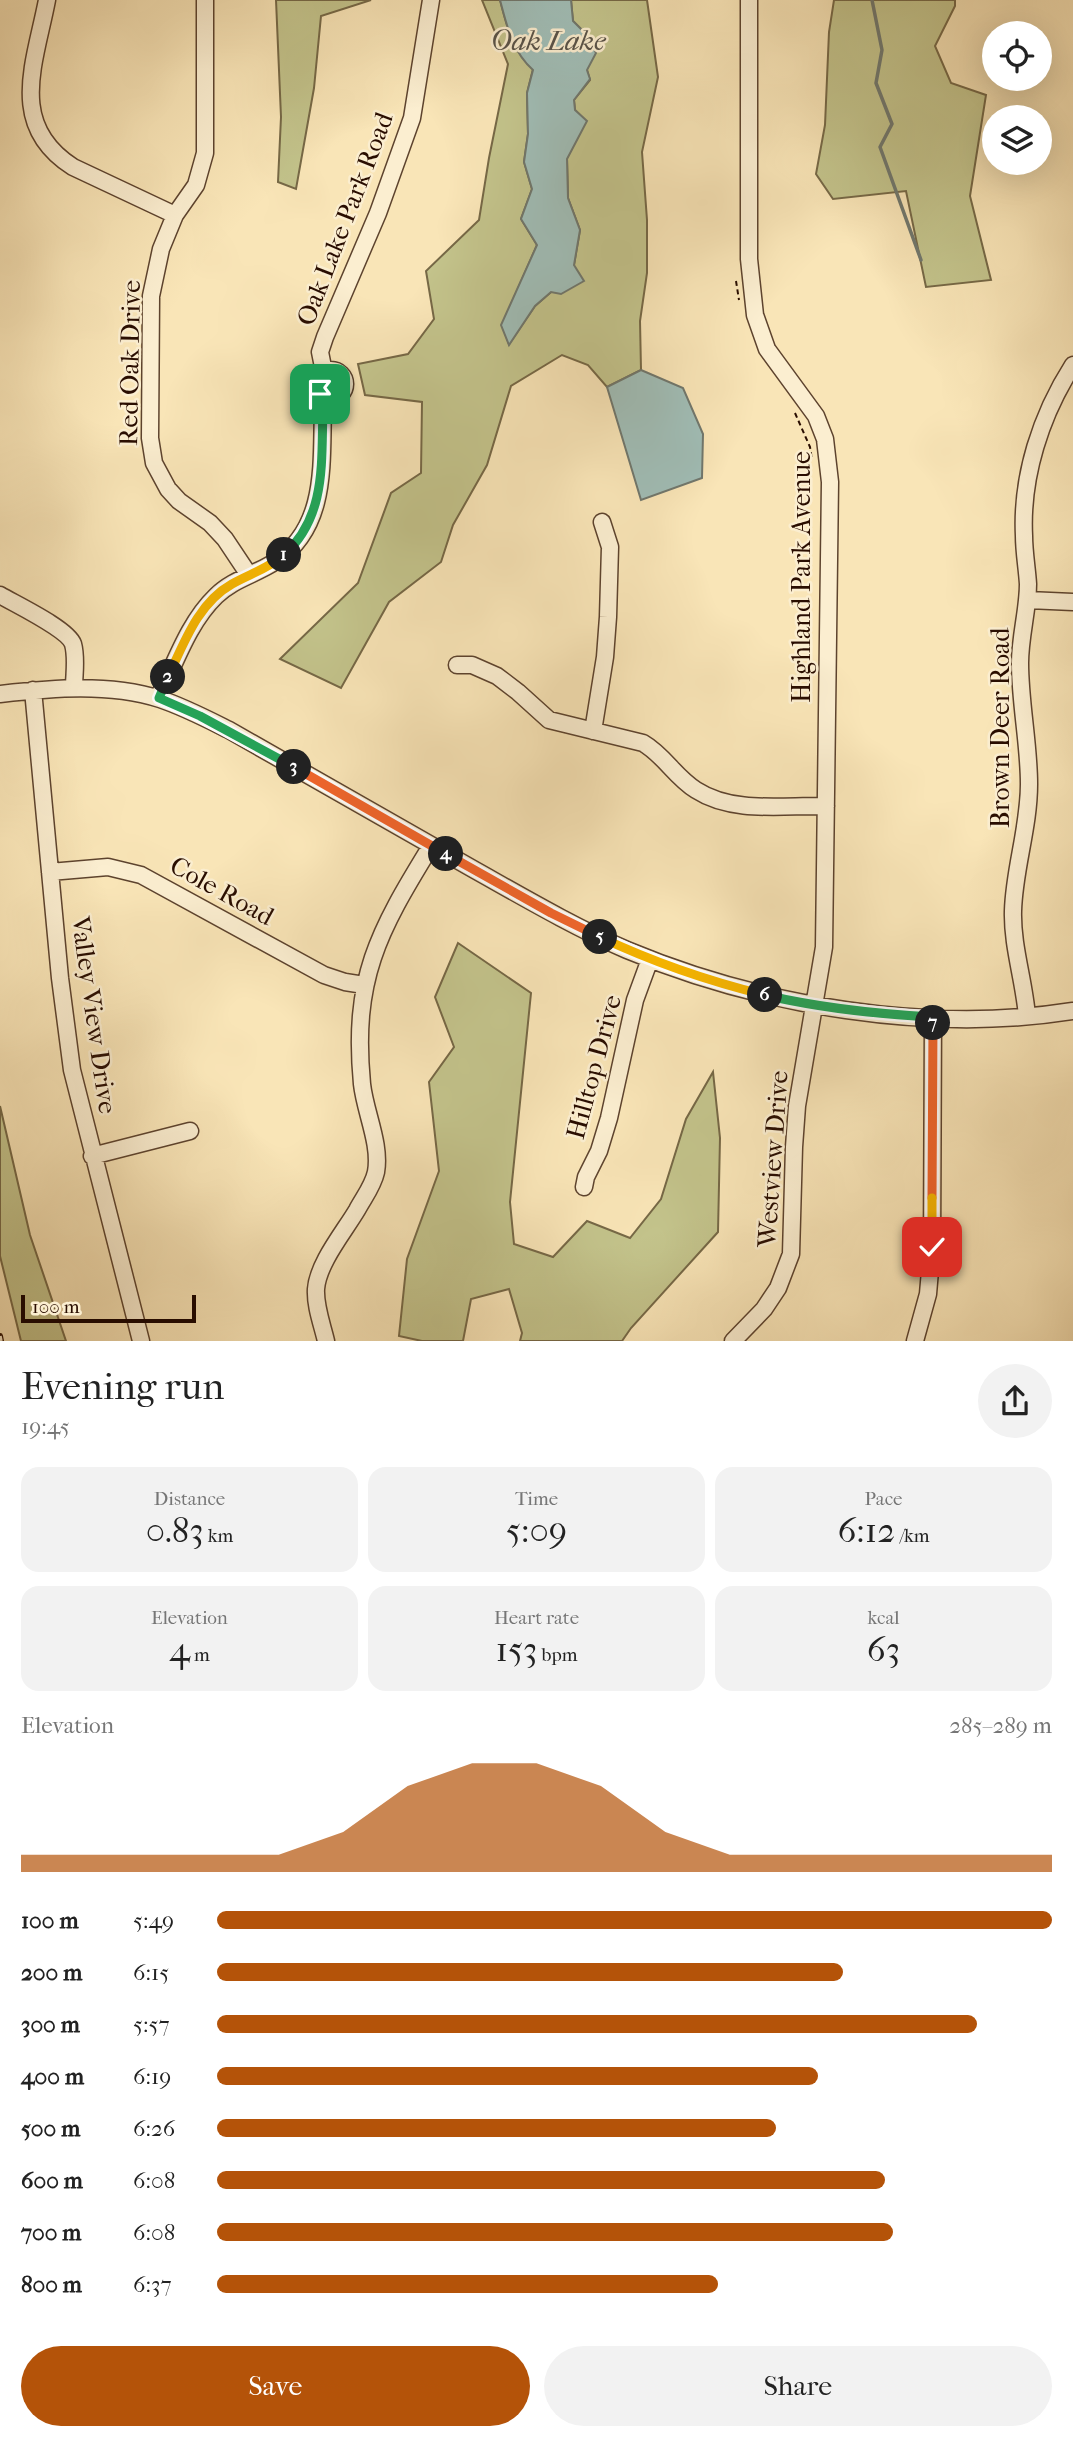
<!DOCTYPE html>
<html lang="en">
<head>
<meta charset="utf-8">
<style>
  body { margin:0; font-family:"IM FELL French Canon",serif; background:#f2f2f2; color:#222; height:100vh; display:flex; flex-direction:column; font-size:26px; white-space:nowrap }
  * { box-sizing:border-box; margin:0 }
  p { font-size:23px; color:#767676 }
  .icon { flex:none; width:38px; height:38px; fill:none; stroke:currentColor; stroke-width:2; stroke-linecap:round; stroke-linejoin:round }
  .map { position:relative; height:1341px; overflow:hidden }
  .sheet { display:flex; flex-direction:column; background:#fff; flex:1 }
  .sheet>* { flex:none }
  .fabs { position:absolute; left:982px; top:21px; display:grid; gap:14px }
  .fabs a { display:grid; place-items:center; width:70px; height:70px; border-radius:50%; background:#fff; box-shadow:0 7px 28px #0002; font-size:35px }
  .scale { position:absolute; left:21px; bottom:18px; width:175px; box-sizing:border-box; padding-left:7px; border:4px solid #290d00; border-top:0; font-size:19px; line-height:24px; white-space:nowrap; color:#290d00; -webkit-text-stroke:5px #fbeed0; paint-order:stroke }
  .pin { position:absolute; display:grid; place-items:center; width:60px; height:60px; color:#fff; margin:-30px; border-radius:14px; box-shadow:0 4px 10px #0006 }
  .km { position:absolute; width:35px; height:35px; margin:-18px; border-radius:50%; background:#222; color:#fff; font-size:19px; line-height:35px; text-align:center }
  .round { display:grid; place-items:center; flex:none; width:74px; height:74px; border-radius:37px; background:#f2f2f2 }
  .summary { display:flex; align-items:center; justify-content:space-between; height:119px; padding:0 21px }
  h1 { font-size:38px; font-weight:600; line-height:52px }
  .figures { display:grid; grid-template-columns:repeat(3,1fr); gap:10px; height:119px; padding:7px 21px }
  .figures div { display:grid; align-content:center; border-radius:18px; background:#f2f2f2; text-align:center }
  .figures b { font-size:35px; font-weight:600 }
  .figures small { font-size:19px; font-weight:400 }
  .figures p { font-size:19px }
  .chart { height:196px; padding:14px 21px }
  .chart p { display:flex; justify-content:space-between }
  .chart svg { width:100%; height:126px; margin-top:7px; fill:#b45309; opacity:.7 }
  .action { display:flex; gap:14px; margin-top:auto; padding:14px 21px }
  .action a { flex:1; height:80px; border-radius:42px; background:#b45309; color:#fff; font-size:28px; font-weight:600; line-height:80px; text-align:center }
  .action a+a { background:#f2f2f2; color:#222 }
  ul { padding:0 21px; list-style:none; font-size:23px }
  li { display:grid; grid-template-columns:112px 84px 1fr; align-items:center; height:52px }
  li i { height:18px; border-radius:9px; background:#b45309 }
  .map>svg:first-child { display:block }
  .green { fill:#c3c38b; stroke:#766846; stroke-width:2 }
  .water { fill:#a0bdb6; stroke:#70776d; stroke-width:2 }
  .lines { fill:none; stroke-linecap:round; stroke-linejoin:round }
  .stream { stroke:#70776d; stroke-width:3.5 }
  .minor-casing { stroke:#5d432e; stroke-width:19 }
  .path { stroke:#290d00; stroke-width:2; stroke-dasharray:5 3.5; stroke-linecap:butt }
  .minor { stroke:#fbeed0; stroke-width:16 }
  .rail-casing { stroke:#290d00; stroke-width:6 }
  .rail { stroke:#fbeed0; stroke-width:3.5; stroke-dasharray:10; stroke-linecap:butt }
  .split-1-casing { stroke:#fff; stroke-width:14 }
  .split-2-casing { stroke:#fff; stroke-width:14 }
  .split-3-casing { stroke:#fff; stroke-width:14 }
  .split-4-casing { stroke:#fff; stroke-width:14 }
  .split-5-casing { stroke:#fff; stroke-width:14 }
  .split-6-casing { stroke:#fff; stroke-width:14 }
  .split-7-casing { stroke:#fff; stroke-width:14 }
  .split-8-casing { stroke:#fff; stroke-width:14 }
  .split-9-casing { stroke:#fff; stroke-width:14 }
  .split-1 { stroke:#22a559; stroke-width:9 }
  .split-2 { stroke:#f5b400; stroke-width:9 }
  .split-3 { stroke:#22a559; stroke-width:9 }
  .split-4 { stroke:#f0652b; stroke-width:9 }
  .split-5 { stroke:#f0652b; stroke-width:9 }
  .split-6 { stroke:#f5b400; stroke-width:9 }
  .split-7 { stroke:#22a559; stroke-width:9 }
  .split-8 { stroke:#f0652b; stroke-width:9 }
  .split-9 { stroke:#f5b400; stroke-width:9 }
  .labels { text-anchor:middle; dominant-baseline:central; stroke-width:5; stroke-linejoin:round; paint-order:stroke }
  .street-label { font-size:26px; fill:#290d00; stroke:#fbeed0 }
  .water-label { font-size:28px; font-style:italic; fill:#595349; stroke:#fbeed0 }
</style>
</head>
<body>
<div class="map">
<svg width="1073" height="1341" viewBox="0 0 1073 1341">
  <rect width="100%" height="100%" fill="#f9e5b7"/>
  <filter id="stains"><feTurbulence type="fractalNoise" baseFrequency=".00286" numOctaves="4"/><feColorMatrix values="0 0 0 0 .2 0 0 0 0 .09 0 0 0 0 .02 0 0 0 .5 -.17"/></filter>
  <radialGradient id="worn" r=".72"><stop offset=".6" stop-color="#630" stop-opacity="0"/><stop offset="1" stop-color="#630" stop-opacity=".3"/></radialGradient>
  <path class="green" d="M276 0H371L321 16 314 88 296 189 278 182 281 117Z
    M482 0H500C507 26 512 51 533 69L527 93 528 134 524 162 532 189 521 219 537 245 502 325 509 344 535 306 551 292 574 265 580 230 568 198 567 158 586 121 575 110 574 100 590 80 587 70V35L573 21 571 0H647L658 77 642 152 647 220V273L640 321 641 370 607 387 588 365 562 355 511 386 487 465 453 525 441 562 389 602 341 688 280 659 358 583 391 493 421 473 422 402 365 395 358 364 408 354 434 319 426 271 479 220 489 158 508 64Z
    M834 0H955V6L935 46 951 83 986 95 970 196 991 280 926 287 906 191 833 199 816 174 825 125 829 32Z
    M458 943 531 993 510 1202 514 1244 553 1257 587 1221 630 1238 661 1199 686 1119 713 1072 720 1138 718 1232 631 1328 622 1341H520L522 1333 509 1289 471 1299 463 1341H422L399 1336 407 1259 439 1171 429 1082 454 1047 435 997Z
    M0 1106 30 1235 66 1341H21L0 1256Z"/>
  <path class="water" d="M500 0H571L573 21 587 35 596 53 587 70 590 79 574 100 575 110 587 121 567 159 568 198 580 230 574 265 584 281 561 294 551 292 535 306 509 345 501 325 537 245 521 219 532 189 524 162 528 134 527 93 533 70C512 51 507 26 500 0Z
    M641 370 683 388 703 434 702 478 641 500 607 387Z"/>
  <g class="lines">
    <path class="stream" d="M872 0 882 50 876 83 892 124 880 147 921 260"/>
    <g class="minor-casing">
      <path id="minor" d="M47 0C35 63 7 125 73 167L175 215
        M205 0V153L196 185 175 215 161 249 151 296 150 438 154 463 168 489 179 501 210 523 225 539 249 575
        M317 384a14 14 0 1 1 28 0a14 14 0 1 1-28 0Z
        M324 372 320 352 325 337 378 213 412 118 431 0
        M0 595C15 604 68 629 73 644 77 658 74 674 74 688
        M1028 600 1073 602
        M457 665H472L497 676 518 692 549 720 643 743C664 755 675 777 696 790 733 814 784 805 826 806
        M33 690 60 978 72 1070 141 1341
        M0 694C53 688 109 683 160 699 184 707 207 719 229 730 310 776 391 823 473 869 523 897 574 927 627 950 761 1006 929 1034 1073 1011
        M158 698C175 664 188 623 216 596 233 579 257 574 276 561 328 526 321 463 323 409L326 397
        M593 731 605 657 608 617 610 547 602 522
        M50 872 108 867 141 875 324 975 345 982 364 985
        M1027 1016C1024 980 1012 946 1013 911 1014 869 1029 828 1029 784 1029 744 1020 703 1020 663 1020 636 1028 610 1028 584 1027 568 1024 552 1024 536 1021 476 1041 415 1073 365
        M92 1156 190 1131
        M584 1187 586 1177 599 1151 609 1118 635 1000 650 959
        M326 1341C322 1324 315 1306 316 1289 318 1263 344 1232 357 1210 364 1197 373 1186 376 1172 381 1144 365 1112 362 1084 352 979 378 932 431 846
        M733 1341 764 1309 778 1288 791 1254 794 1147 797 1106 824 947 830 482 825 439 816 416 767 349 755 315 749 259V0
        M915 1341 928 1294 932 1247 933 1017"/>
    </g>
    <path class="path" d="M736 281 739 300
      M795 413 810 447 812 460"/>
    <use href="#minor" class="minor"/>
    <g class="rail-casing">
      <path id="rail" d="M0 1336 1 1341"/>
    </g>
    <use href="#rail" class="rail"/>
  </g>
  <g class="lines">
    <g class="split-1-casing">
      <path id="split-1" d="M284 555C327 516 321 462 323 409L326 397 320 394"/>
    </g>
    <g class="split-2-casing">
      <path id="split-2" d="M168 677C184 643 198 603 232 584 250 574 269 568 284 555"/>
    </g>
    <g class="split-3-casing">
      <path id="split-3" d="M168 677 159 698 200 716 294 767"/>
    </g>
    <g class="split-4-casing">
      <path id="split-4" d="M294 767 446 854"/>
    </g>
    <g class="split-5-casing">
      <path id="split-5" d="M446 854 551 913 600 937"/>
    </g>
    <g class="split-6-casing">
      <path id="split-6" d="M600 937C653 962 708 981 765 995"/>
    </g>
    <g class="split-7-casing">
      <path id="split-7" d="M765 995C820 1008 876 1014 933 1017V1023"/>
    </g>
    <g class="split-8-casing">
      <path id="split-8" d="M932 1198 933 1023"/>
    </g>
    <g class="split-9-casing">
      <path id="split-9" d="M932 1198V1247"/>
    </g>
    <use href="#split-1" class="split-1"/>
    <use href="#split-2" class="split-2"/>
    <use href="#split-3" class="split-3"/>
    <use href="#split-4" class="split-4"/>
    <use href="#split-5" class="split-5"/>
    <use href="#split-6" class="split-6"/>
    <use href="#split-7" class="split-7"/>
    <use href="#split-8" class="split-8"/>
    <use href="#split-9" class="split-9"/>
  </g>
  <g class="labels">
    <g class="street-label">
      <text transform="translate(345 219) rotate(-69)">Oak Lake Park Road</text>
      <text transform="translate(130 363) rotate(-89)">Red Oak Drive</text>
      <text transform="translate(801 577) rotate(-90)">Highland Park Avenue</text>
      <text transform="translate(1000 728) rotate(-90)">Brown Deer Road</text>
      <text transform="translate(222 891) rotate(29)">Cole Road</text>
      <text transform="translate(94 1015) rotate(82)">Valley View Drive</text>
      <text transform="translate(594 1067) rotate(-75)">Hilltop Drive</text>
      <text transform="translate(773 1159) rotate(-86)">Westview Drive</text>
    </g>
    <g class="water-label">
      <text x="548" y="40">Oak Lake</text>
    </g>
  </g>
  <rect width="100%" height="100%" filter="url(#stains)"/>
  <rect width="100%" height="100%" fill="url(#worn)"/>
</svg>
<div class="fabs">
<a><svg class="icon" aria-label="locate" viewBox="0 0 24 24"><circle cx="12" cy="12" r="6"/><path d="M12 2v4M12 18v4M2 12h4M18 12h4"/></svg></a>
<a><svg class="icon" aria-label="layers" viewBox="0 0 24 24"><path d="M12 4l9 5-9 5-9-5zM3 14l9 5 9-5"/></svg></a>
</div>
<div class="scale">100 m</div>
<div class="pin" style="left:320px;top:394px;background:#1e9e55"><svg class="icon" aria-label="arrive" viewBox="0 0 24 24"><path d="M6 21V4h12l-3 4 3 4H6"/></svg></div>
<div class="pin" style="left:932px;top:1247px;background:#d93025"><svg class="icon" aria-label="check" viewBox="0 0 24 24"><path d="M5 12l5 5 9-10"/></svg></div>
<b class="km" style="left:284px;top:555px">1</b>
<b class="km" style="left:168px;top:677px">2</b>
<b class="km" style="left:294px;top:767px">3</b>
<b class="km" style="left:446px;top:854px">4</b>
<b class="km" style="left:600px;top:937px">5</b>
<b class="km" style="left:765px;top:995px">6</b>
<b class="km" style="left:933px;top:1023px">7</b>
</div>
<section class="sheet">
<div class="summary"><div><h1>Evening run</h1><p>19:45</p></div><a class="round"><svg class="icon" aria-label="share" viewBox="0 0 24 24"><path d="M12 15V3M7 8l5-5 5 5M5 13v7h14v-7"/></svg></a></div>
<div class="figures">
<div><p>Distance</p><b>0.83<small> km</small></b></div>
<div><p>Time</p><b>5:09</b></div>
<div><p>Pace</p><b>6:12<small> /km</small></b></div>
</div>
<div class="figures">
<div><p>Elevation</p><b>4<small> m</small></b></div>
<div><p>Heart rate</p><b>153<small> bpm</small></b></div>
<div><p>kcal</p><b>63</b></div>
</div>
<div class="chart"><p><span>Elevation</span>285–289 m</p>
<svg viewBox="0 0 160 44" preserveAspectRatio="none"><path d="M0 44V38L10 38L20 38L30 38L40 38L50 30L60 14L70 6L80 6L90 14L100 30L110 38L120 38L130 38L140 38L150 38L160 38V44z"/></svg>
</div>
<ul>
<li><b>100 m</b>5:49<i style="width:100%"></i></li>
<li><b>200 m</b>6:15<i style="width:75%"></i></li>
<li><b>300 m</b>5:57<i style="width:91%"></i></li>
<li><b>400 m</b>6:19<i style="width:72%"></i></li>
<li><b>500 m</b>6:26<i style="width:67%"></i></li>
<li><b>600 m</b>6:08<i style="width:80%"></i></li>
<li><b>700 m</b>6:08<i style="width:81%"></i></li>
<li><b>800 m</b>6:37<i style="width:60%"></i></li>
</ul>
<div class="action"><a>Save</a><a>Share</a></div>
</section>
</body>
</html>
